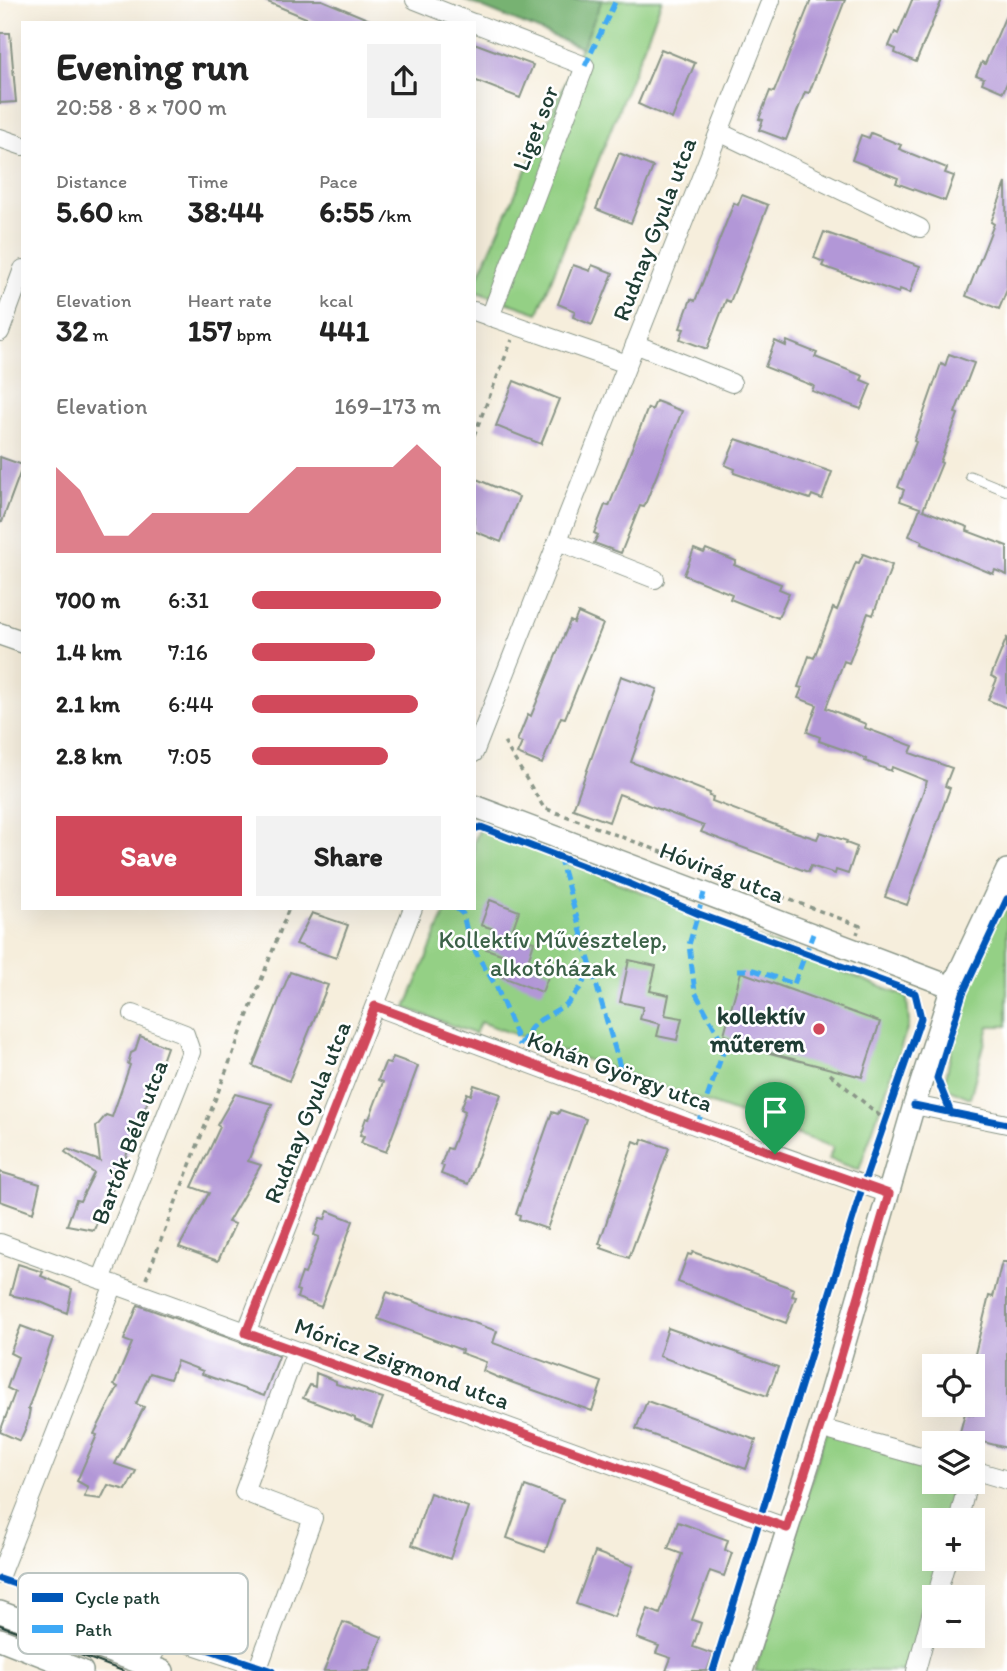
<!DOCTYPE html>
<html lang="en">
<head>
<meta charset="utf-8">
<style>
  body { margin:0; font-family:Itim,sans-serif; background:#f2f2f2; color:#222; height:100vh; display:flex; flex-direction:column; font-size:26px; white-space:nowrap }
  * { box-sizing:border-box; margin:0 }
  p { font-size:23px; color:#767676 }
  .icon { flex:none; width:38px; height:38px; fill:none; stroke:currentColor; stroke-width:2; stroke-linecap:round; stroke-linejoin:round }
  .map { position:relative; flex:1; overflow:hidden }
  .drawer { position:absolute; left:21px; top:21px; width:455px; height:889px; display:flex; flex-direction:column; background:#fff; border-radius:0px; box-shadow:0 7px 28px #0002 }
  .drawer>* { flex:none }
  .tools { position:absolute; left:922px; top:1354px; display:grid; gap:14px }
  .tools a { display:grid; place-items:center; width:63px; height:63px; border-radius:0px; background:#fff; box-shadow:0 7px 28px #0002; font-size:35px }
  .pin { position:absolute; display:grid; place-items:center; width:60px; height:60px; color:#fff; margin:-72px -30px; border-radius:50% 50% 50% 0; rotate:-45deg; box-shadow:0 0 7px #0007 }
  .pin .icon { rotate:45deg }
  .round { display:grid; place-items:center; flex:none; width:74px; height:74px; border-radius:0px; background:#f2f2f2 }
  .head { display:flex; align-items:center; justify-content:space-between; height:119px; padding:0 35px }
  h1 { font-size:38px; font-weight:700; line-height:52px }
  .stats { display:grid; grid-template-columns:repeat(3,1fr); gap:10px; height:119px; padding:7px 35px }
  .stats div { display:grid; align-content:center }
  .stats b { font-size:30px; font-weight:700 }
  .stats small { font-size:19px; font-weight:400 }
  .stats p { font-size:19px }
  .chart { height:196px; padding:14px 35px }
  .chart p { display:flex; justify-content:space-between }
  .chart svg { width:100%; height:126px; margin-top:7px; fill:#d1495b; opacity:.7 }
  .action { display:flex; gap:14px; margin-top:auto; padding:14px 35px }
  .action a { flex:1; height:80px; border-radius:0px; background:#d1495b; color:#fff; font-size:28px; font-weight:700; line-height:80px; text-align:center }
  .action a+a { background:#f2f2f2; color:#222 }
  ul { padding:0 35px; list-style:none; font-size:23px }
  li { display:grid; grid-template-columns:112px 84px 1fr; align-items:center; height:52px }
  li i { height:18px; border-radius:9px; background:#d1495b }
  .map>svg:first-child { display:block }
  .green { fill:#94d085; stroke:#5a865c; stroke-width:2 }
  .forest { fill:#77b272; stroke:#4b7853; stroke-width:2 }
  .building { fill:#b297d7 }
  .lines { fill:none; stroke-linecap:round; stroke-linejoin:round }
  .service-casing { stroke:#8a9688; stroke-width:11 }
  .minor-casing { stroke:#8a9688; stroke-width:20 }
  .tertiary-casing { stroke:#8a9688; stroke-width:24 }
  .path { stroke:#8a9688; stroke-width:3.5; stroke-dasharray:5 5; stroke-linecap:butt }
  .service { stroke:#fff; stroke-width:9 }
  .minor { stroke:#fff; stroke-width:18 }
  .tertiary { stroke:#fff; stroke-width:21 }
  .tram { stroke:#1f3d34; stroke-width:2 }
  .quiet { stroke:#3fa9f5; stroke-width:5; stroke-dasharray:10 5; stroke-linecap:butt }
  .cycleway-casing { stroke:#fff; stroke-width:11 }
  .cycleway { stroke:#0057b8; stroke-width:7 }
  .route-casing { stroke:#fff; stroke-width:14 }
  .route { stroke:#d1495b; stroke-width:9 }
  .poi-dot { fill:#d1495b; stroke:#fff; stroke-width:2.5 }
  .labels { text-anchor:middle; dominant-baseline:central; stroke-width:5; stroke-linejoin:round; paint-order:stroke }
  .street-label { font-size:24px; fill:#1f3d34; stroke:#fff }
  .park-label { font-size:24px; fill:#3c6248; stroke:#fff }
  .poi-label { font-size:24px; font-weight:bold; fill:#1f3d34; stroke:#fff; text-anchor:end }
  .key { fill:#fff; stroke:#bcc5c2; stroke-width:2 }
  .key-label { font-size:19px; fill:#1f3d34 }
</style>
</head>
<body>
<div class="map">
<svg width="1007" height="1671" viewBox="0 0 1007 1671">
  <rect width="100%" height="100%" fill="#fff"/>
  <filter id="ink" filterUnits="userSpaceOnUse"><feTurbulence type="fractalNoise" baseFrequency=".0143" numOctaves="2"/><feDisplacementMap in="SourceGraphic" scale="14" xChannelSelector="R" yChannelSelector="G"/><feConvolveMatrix kernelMatrix="1 2 1 2 8 2 1 2 1" color-interpolation-filters="sRGB"/></filter>
  <filter id="wash" filterUnits="userSpaceOnUse"><feTurbulence type="fractalNoise" baseFrequency=".00686" numOctaves="4" result="noise"/><feDisplacementMap in="SourceGraphic" scale="28" xChannelSelector="R" yChannelSelector="G"/><feGaussianBlur stdDeviation="1.57" result="paint"/><feColorMatrix in="noise" values="0 0 0 0 0 0 0 0 0 0 0 0 0 0 0 0 0 1.4 0 .05"/><feComposite in="paint" operator="in"/></filter>
  <g filter="url(#wash)">
    <rect width="100%" height="100%" fill="#f6eedc"/>
    <path class="green" d="M602 0H662L538 313 474 291V286Z
      M480 828 907 997 909 1023 859 1170 829 1159 833 1147 480 1022 475 1034 406 1008 447 908H474V842Z
      M1007 898V1026H989L970 1098 944 1087 963 993Z
      M826 1430 934 1460V1482H964L954 1521H934V1559H943L913 1671H755Z"/>
    <path class="forest" d="M464 0H602L582 48Z"/>
    <g id="blocks">
      <path class="building" d="M263 0H322L377 23H318Z
        M811 0H845L809 93 805 92 786 140 759 130 763 120 759 119 770 91 774 92Z
        M912 0H942L916 62 895 53 896 49 889 46 895 32 898 34Z
        M1007 13V83L1003 92 982 83 984 78 976 75 982 62 985 64Z
        M0 33H10L16 102 0 103Z
        M474 43 533 65 520 98 474 80Z
        M661 49 695 63 672 119 638 104Z
        M871 133 901 145 899 149 947 168 945 173 954 176 945 201 896 183 898 178 852 160 861 135 869 138Z
        M619 153 653 167 631 223 596 209Z
        M1006 183 1007 290 999 309 966 296 994 224 991 222Z
        M742 195 768 205 730 302 726 300 707 349 680 339 684 329 680 328 691 299 695 301 734 203 738 205Z
        M824 232 920 266 910 293 900 289 899 293 822 266 824 262 814 258Z
        M573 265 590 271 592 265 613 273 592 325 573 317 575 311 558 304Z
        M775 341 786 346 787 341 817 353 815 357 863 376 861 380 871 384 861 409 812 391 814 386 765 367Z
        M949 354 974 363 955 413 958 414 940 462 942 463 923 510 968 527 967 531 1007 546V575L995 570 993 574 921 544 922 541 909 536 920 508 900 501 904 490 898 487 916 442 914 441 941 364 945 366Z
        M514 381 559 399 541 444 496 426Z
        M656 401 682 411 644 507 640 506 621 553 594 543 598 535 594 533 605 505 609 506 648 408 652 410Z
        M736 439 832 472 822 499 812 495 810 499 734 473 735 469 725 465Z
        M0 457 23 465 2 522H0Z
        M474 478 519 497 501 542 474 531Z
        M694 549 704 553 706 549 736 561 734 565 781 584 779 589 789 593 778 618 730 599 732 594 684 575Z
        M863 554 892 565 873 615 868 613 849 663 844 661 826 708 866 724 865 728 913 746 910 753 952 768 945 786 950 788 907 905 885 897 927 781 892 767 891 771 865 761 866 759 856 754 819 741 820 737 807 732 817 705 798 698 802 688 798 687 809 656 814 658 833 608 837 610 856 562 859 563Z
        M578 613 603 624 565 718 561 717 542 764 517 754 522 743 517 741 528 714 531 716 570 621 574 623Z
        M1007 637V708L988 700 997 679 991 676Z
        M621 676 657 689 631 762 710 793 709 796 713 797 712 801 786 829 817 839 820 832 847 841 846 843 857 847 848 874 836 870 835 874 811 866 808 872 701 832 704 826 619 794 609 822 573 809Z
        M490 900 519 911 511 934 534 942 527 964 550 972 542 992 500 976 507 956 486 949 494 929 481 925Z
        M312 913 348 925 336 958 296 944Z
        M629 960 656 966 650 991 669 995 665 1015 682 1018 677 1040 657 1036 660 1024 640 1019 643 1007 620 1002Z
        M290 972 328 985 289 1081 253 1066Z
        M741 972 880 1022 862 1077 743 1046 724 1034Z
        M140 1036 167 1047 143 1114 140 1113 122 1169 110 1195 108 1194 94 1230 67 1225 76 1200 80 1201 94 1173 65 1152 67 1149 100 1161 96 1127 106 1115 112 1117 130 1065 128 1064 131 1053 135 1051Z
        M393 1057 418 1066 386 1152 361 1143 364 1136 360 1135 366 1118 369 1119 383 1082 378 1080 385 1063 390 1064Z
        M474 1085 501 1094 468 1184 441 1174 444 1166 441 1165 447 1148 451 1149 465 1111 461 1109 467 1093 471 1095Z
        M235 1094 272 1104 248 1161 261 1165 228 1222 235 1224 218 1261 179 1247 209 1193 192 1187 220 1127 217 1125Z
        M560 1110 586 1119 547 1229 519 1219 520 1215 516 1214 552 1112 558 1114Z
        M642 1139 669 1148 629 1258 601 1248 603 1245 599 1244 634 1141 641 1144Z
        M0 1172 40 1184 33 1213 0 1201Z
        M328 1211 353 1221 321 1307 297 1298 299 1291 296 1290 302 1273 305 1274 319 1237 314 1235 320 1218 325 1219Z
        M693 1252 794 1289 792 1296 796 1297 786 1323 678 1282 688 1254 691 1255Z
        M1002 1262H1007V1448L959 1436 965 1413 973 1415V1362L989 1296 993 1297Z
        M18 1264 43 1272 41 1276 72 1289 67 1313 38 1301 10 1295Z
        M387 1292 497 1331 493 1343 602 1382 592 1411 497 1377 483 1371 486 1362 461 1353 462 1350 378 1319Z
        M138 1305 279 1356 264 1396 202 1374 203 1371 177 1361 170 1379 150 1373 136 1404 144 1407 115 1464 136 1471 126 1490 108 1485 101 1499 84 1497 88 1487 77 1481 97 1435 94 1434 118 1387 114 1385 132 1343 124 1340Z
        M21 1326 53 1338 28 1409H30L27 1425 20 1441 0 1432 15 1392 7 1388 18 1357 10 1353Z
        M668 1328 778 1367 767 1396 659 1356Z
        M316 1373 336 1381V1384L383 1398 372 1427 355 1420V1418L303 1398 310 1385 315 1387Z
        M647 1401 756 1440 746 1469 636 1429Z
        M525 1486 563 1500 545 1552 507 1538Z
        M430 1493 468 1507 450 1559 412 1545Z
        M678 1522 728 1540 725 1550 732 1553 724 1576 710 1571 692 1620 701 1623 693 1647 713 1654 707 1671H666L671 1658 656 1653 659 1646 637 1638 648 1609 660 1614 682 1554 668 1549Z
        M595 1552 633 1566 614 1617 576 1604Z
        M343 1622 382 1637 369 1671H324Z"/>
    </g>
  </g>
  <g filter="url(#ink)">
    <use href="#blocks" fill-opacity="0" stroke="#8a9688" stroke-width="2"/>
    <g class="lines">
      <g class="service-casing">
        <path id="service" d="M970 476 1007 491
          M151 1666 167 1641 257 1671"/>
      </g>
      <g class="minor-casing">
        <path id="minor" d="M415 0 473 23
          M474 23 585 66 490 317
          M719 132 920 228
          M0 138 23 146
          M474 311 627 364
          M0 332 23 269
          M635 344 732 383
          M558 541 655 579
          M474 753 771 0
          M375 1006 697 1126 889 1194
          M914 1105 1007 1124
          M0 1243 787 1528
          M101 1280 191 1052 185 1034 133 1014
          M246 1333 413 908
          M820 1428 934 1460
          M973 1470 1007 1480
          M958 1521 968 1482
          M0 1575 114 1284
          M936 1598 947 1559
          M257 1671 313 1518 244 1492 296 1351
          M916 1671 934 1604"/>
      </g>
      <g class="tertiary-casing">
        <path id="tertiary" d="M0 634 23 642
          M474 806 952 987
          M0 1612 163 1671
          M0 1639 82 1671
          M742 1671 820 1428 914 1105 952 987 1007 870"/>
      </g>
      <path class="path" d="M474 435 512 340
        M504 742 544 808 860 926 857 934
        M830 1074 886 1121
        M146 1279 289 908"/>
      <use href="#service" class="service"/>
      <use href="#minor" class="minor"/>
      <use href="#tertiary" class="tertiary"/>
      <path class="tram" d="M0 1625 123 1671"/>
      <path class="quiet" d="M585 66 616 0
        M559 856 621 1070
        M456 908 463 914 469 941 497 988 520 1045
        M737 970H754L794 984 813 934
        M520 1045 531 1028 540 1020 567 1004 580 988 591 969
        M697 1126 725 1047 695 992 689 945 704 893"/>
      <g class="cycleway-casing">
        <path id="cycleway" d="M474 829 481 827 630 884 699 914 915 993 921 1018 863 1185 713 1671
          M914 1105 1007 1124
          M951 1113 937 1078 963 993 1007 899
          M0 1579 272 1671"/>
      </g>
      <use href="#cycleway" class="cycleway"/>
    </g>
  </g>
  <g class="lines" filter="url(#ink)">
    <g class="route-casing">
      <path id="route" d="M375 1006 697 1126 889 1194 823 1417 787 1528 246 1333Z"/>
    </g>
    <use href="#route" class="route"/>
  </g>
  <circle class="poi-dot" cx="819" cy="1029" r="7"/>
  <g class="labels">
    <g class="street-label">
      <text transform="translate(535 128) rotate(-69)">Liget sor</text>
      <text transform="translate(654 229) rotate(-69)">Rudnay Gyula utca</text>
      <text transform="translate(722 872) rotate(21)">Hóvirág utca</text>
      <text transform="translate(620 1071) rotate(20)">Kohán György utca</text>
      <text transform="translate(307 1112) rotate(-68)">Rudnay Gyula utca</text>
      <text transform="translate(129 1142) rotate(-69)">Bartók Béla utca</text>
      <text transform="translate(402 1363) rotate(20)">Móricz Zsigmond utca</text>
    </g>
    <g class="park-label">
      <text x="553" y="939">Kollektív Művésztelep,<tspan x="553" dy="28">alkotóházak</tspan></text>
    </g>
    <g class="poi-label">
      <text x="805" y="1015">kollektív<tspan x="805" dy="28">műterem</tspan></text>
    </g>
  </g>
  <rect x="18" y="1573" width="230" height="81" rx="10" class="key"/>
  <rect x="32" y="1593" width="31" height="9" fill="#0057b8"/>
  <rect x="32" y="1625" width="31" height="8" fill="#3fa9f5"/>
  <g class="key-label">
    <text x="75" y="1604">Cycle path</text>
    <text x="75" y="1636">Path</text>
  </g>
</svg>
<div class="tools">
<a><svg class="icon" aria-label="locate" viewBox="0 0 24 24"><circle cx="12" cy="12" r="6"/><path d="M12 2v4M12 18v4M2 12h4M18 12h4"/></svg></a>
<a><svg class="icon" aria-label="layers" viewBox="0 0 24 24"><path d="M12 4l9 5-9 5-9-5zM3 14l9 5 9-5"/></svg></a>
<a>+</a>
<a>−</a>
</div>
<div class="pin" style="left:775px;top:1154px;background:#1e9e55"><svg class="icon" aria-label="arrive" viewBox="0 0 24 24"><path d="M6 21V4h12l-3 4 3 4H6"/></svg></div>
<section class="drawer">
<div class="head"><div><h1>Evening run</h1><p>20:58 · 8 × 700 m</p></div><a class="round"><svg class="icon" aria-label="share" viewBox="0 0 24 24"><path d="M12 15V3M7 8l5-5 5 5M5 13v7h14v-7"/></svg></a></div>
<div class="stats">
<div><p>Distance</p><b>5.60<small> km</small></b></div>
<div><p>Time</p><b>38:44</b></div>
<div><p>Pace</p><b>6:55<small> /km</small></b></div>
</div>
<div class="stats">
<div><p>Elevation</p><b>32<small> m</small></b></div>
<div><p>Heart rate</p><b>157<small> bpm</small></b></div>
<div><p>kcal</p><b>441</b></div>
</div>
<div class="chart"><p><span>Elevation</span>169–173 m</p>
<svg viewBox="0 0 160 44" preserveAspectRatio="none"><path d="M0 44V14L10 22L20 38L30 38L40 30L50 30L60 30L70 30L80 30L90 22L100 14L110 14L120 14L130 14L140 14L150 6L160 14V44z"/></svg>
</div>
<ul>
<li><b>700 m</b>6:31<i style="width:100%"></i></li>
<li><b>1.4 km</b>7:16<i style="width:65%"></i></li>
<li><b>2.1 km</b>6:44<i style="width:88%"></i></li>
<li><b>2.8 km</b>7:05<i style="width:72%"></i></li>
</ul>
<div class="action"><a>Save</a><a>Share</a></div>
</section>
</div>
</body>
</html>
